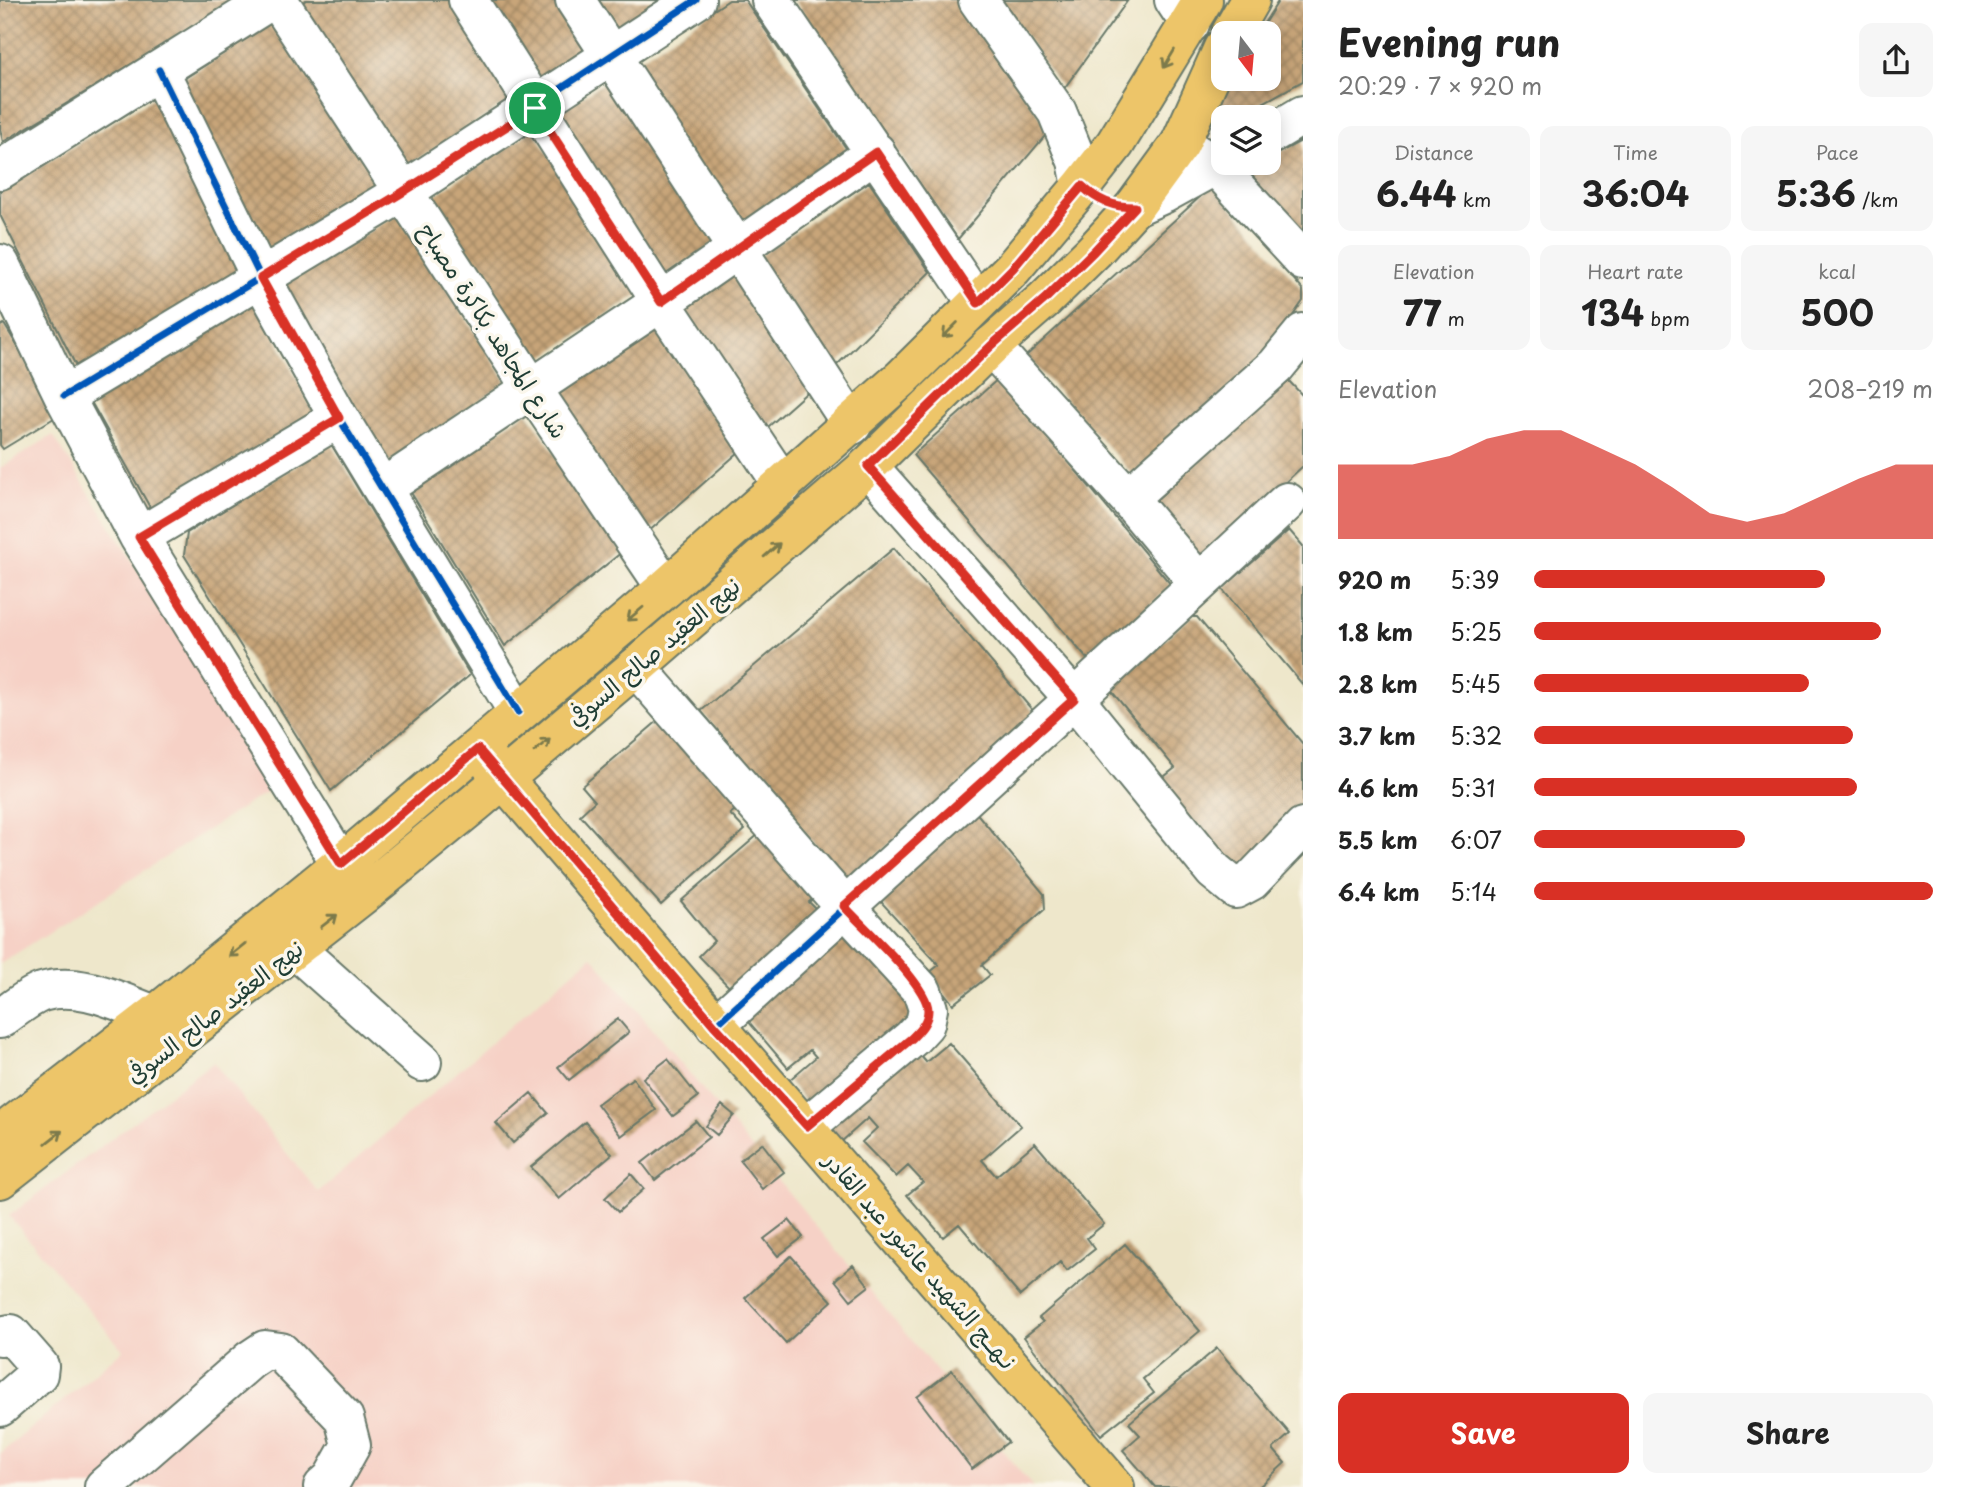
<!DOCTYPE html>
<html lang="en">
<head>
<meta charset="utf-8">
<style>
  body { margin:0; font-family:"Playpen Sans","Playpen Sans Arabic",sans-serif; background:#f6f6f6; color:#222; height:100vh; display:flex; flex-direction:column; font-size:26px; white-space:nowrap }
  * { box-sizing:border-box; margin:0 }
  p { font-size:23px; color:#767676 }
  .icon { flex:none; width:38px; height:38px; fill:none; stroke:currentColor; stroke-width:2; stroke-linecap:round; stroke-linejoin:round }
  .map { position:relative; flex:1; overflow:hidden }
  .drawer { display:flex; flex-direction:column; background:#fff; width:665px }
  .drawer>* { flex:none }
  .needle { width:46px; rotate:164deg }
  .controls { position:absolute; left:1211px; top:21px; display:grid; gap:14px }
  .controls a { display:grid; place-items:center; width:70px; height:70px; border-radius:14px; background:#fff; box-shadow:0 4px 18px #0003; font-size:35px }
  .pin { position:absolute; display:grid; place-items:center; width:60px; height:60px; color:#fff; margin:-30px; border:4px solid #fff; border-radius:50%; box-shadow:0 2px 7px #0007 }
  .round { display:grid; place-items:center; flex:none; width:74px; height:74px; border-radius:14px; background:#f6f6f6 }
  .overview { display:flex; align-items:center; justify-content:space-between; height:119px; padding:0 35px }
  h1 { font-size:38px; font-weight:700; line-height:52px }
  .stats { display:grid; grid-template-columns:repeat(3,1fr); gap:10px; height:119px; padding:7px 35px }
  .stats div { display:grid; align-content:center; border-radius:14px; background:#f6f6f6; text-align:center }
  .stats b { font-size:35px; font-weight:700 }
  .stats small { font-size:19px; font-weight:400 }
  .stats p { font-size:19px }
  .chart { height:196px; padding:14px 35px }
  .chart p { display:flex; justify-content:space-between }
  .chart svg { width:100%; height:126px; margin-top:7px; fill:#d93025; opacity:.7 }
  .primary-button { display:flex; gap:14px; margin-top:auto; padding:14px 35px }
  .primary-button a { flex:1; height:80px; border-radius:14px; background:#d93025; color:#fff; font-size:28px; font-weight:700; line-height:80px; text-align:center }
  .primary-button a+a { background:#f6f6f6; color:#222 }
  ul { padding:0 35px; list-style:none; font-size:23px }
  li { display:grid; grid-template-columns:112px 84px 1fr; align-items:center; height:52px }
  li i { height:18px; border-radius:9px; background:#d93025 }
  main { display:flex; flex:1; min-height:0 }
  .map>svg:first-child { display:block }
  .built { fill:#f6d1c6 }
  .building { fill:url(#building-cross-hatch) }
  .lines { fill:none; stroke-linecap:round; stroke-linejoin:round }
  .minor-casing { stroke:#677869; stroke-width:42 }
  .major-casing { stroke:#677869; stroke-width:42 }
  .minor { stroke:#fff; stroke-width:38 }
  .major { stroke:#edc569; stroke-width:38 }
  .cycleway-casing { stroke:#fbf7ec; stroke-width:11 }
  .cycleway { stroke:#0057b8; stroke-width:7 }
  .oneway { stroke:#7c7a4c }
  .route-casing { stroke:#fff; stroke-width:14 }
  .route { stroke:#d93025; stroke-width:9 }
  .labels { text-anchor:middle; dominant-baseline:central; stroke-width:7; stroke-linejoin:round; paint-order:stroke }
  .street-label { font-size:23px; fill:#1f3d34; stroke:#fbf7ec }
</style>
</head>
<body>
<main>
<div class="map">
<svg width="1303" height="1487" viewBox="0 0 1303 1487">
  <defs>
    <pattern id="building-cross-hatch" width="8" height="8" patternUnits="userSpaceOnUse" patternTransform="scale(1.75)"><rect width="8" height="8" fill="#c8a579"/><path d="M0 0l8 8M0 8l8-8" fill="none" stroke="#a28864"/></pattern>
  </defs>
  <rect width="100%" height="100%" fill="#fbf7ec"/>
  <filter id="ink" filterUnits="userSpaceOnUse"><feTurbulence type="fractalNoise" baseFrequency=".0143" numOctaves="2"/><feDisplacementMap in="SourceGraphic" scale="14" xChannelSelector="R" yChannelSelector="G"/><feConvolveMatrix kernelMatrix="1 2 1 2 8 2 1 2 1" color-interpolation-filters="sRGB"/></filter>
  <filter id="wash" filterUnits="userSpaceOnUse"><feTurbulence type="fractalNoise" baseFrequency=".00686" numOctaves="4" result="noise"/><feDisplacementMap in="SourceGraphic" scale="28" xChannelSelector="R" yChannelSelector="G"/><feGaussianBlur stdDeviation="1.57" result="paint"/><feColorMatrix in="noise" values="0 0 0 0 0 0 0 0 0 0 0 0 0 0 0 0 0 1.4 0 .05"/><feComposite in="paint" operator="in"/></filter>
  <g filter="url(#wash)">
    <rect width="100%" height="100%" fill="#eee7cb"/>
    <path class="built" d="M53 435 274 787 0 964V468Z
      M592 956 1033 1487H0V1454L123 1350 9 1216 213 1062 318 1192Z"/>
    <g id="blocks">
      <path class="building" d="M0 0H237L3 142 0 129Z
        M306 0H454L514 98 405 168 300 4Z
        M480 0H561L592 47 534 85Z
        M587 0H664L610 36Z
        M729 0H745L850 154 737 229 630 66Z
        M794 0H958L1050 130 958 239Z
        M1000 0H1128L1063 90Z
        M1279 0H1303V81L1237 117H1223V124L1208 115 1230 79H1269V33H1258Z
        M272 22 380 185 266 255 179 82Z
        M610 78 718 242 659 280 552 117Z
        M158 95 242 271 78 370 0 215V191Z
        M533 130 639 294 534 363 427 200Z
        M1303 140V242L1242 173 1260 163H1269V158Z
        M869 182 930 272 831 371 756 258Z
        M1213 185 1303 290V301L1265 356 1133 475 1026 356Z
        M399 213 507 382 389 463 280 287Z
        M736 271 813 387 760 434 679 310Z
        M256 299 315 414 152 511 90 400Z
        M4 324 59 415 3 449 0 445V326Z
        M658 324 740 451 647 533 554 394Z
        M999 378 1172 586 1088 660 913 455Z
        M1287 379 1303 396V466L1201 560 1153 503Z
        M527 412 622 552 505 646 410 491Z
        M331 444 470 675 331 791 184 555 187 533Z
        M1289 530 1303 546V685L1222 589Z
        M894 548 1039 718 846 881 701 711Z
        M1191 617H1197L1303 744V820L1233 884 1155 784 1175 768 1109 688Z
        M666 714 743 804 730 814 745 830 661 905 580 815 595 801 582 786Z
        M969 804 1044 894 1045 909 982 965 990 975 953 1004 929 973 939 965 882 903 884 881Z
        M766 828 820 892 809 902 820 913 736 994 699 956 714 941 681 901Z
        M843 919 930 1020 807 1103 788 1081 816 1057 810 1050 788 1068 743 1015Z
        M618 1019 629 1032 569 1080 558 1067Z
        M949 1043 1021 1126 982 1160 996 1176 1035 1143 1104 1224 1087 1238 1095 1249 1067 1271 1060 1262 1020 1296 959 1224 943 1237 907 1195 923 1182 908 1166 896 1177 862 1142 877 1128 868 1118 841 1142 823 1121 911 1045 926 1062Z
        M668 1059 698 1097 673 1116 643 1078Z
        M633 1078 656 1110 621 1136 597 1104Z
        M531 1093 548 1113 513 1143 496 1123Z
        M722 1105 734 1115 717 1135 706 1126Z
        M696 1121 709 1137 655 1180 642 1163Z
        M585 1122 612 1154 559 1199 531 1167Z
        M762 1143 784 1172 762 1189 740 1160Z
        M631 1174 644 1189 618 1212 605 1198Z
        M789 1220 803 1237 778 1256 764 1239Z
        M1125 1244 1200 1331 1143 1379 1154 1393 1101 1435 1024 1337 1043 1322 1039 1318Z
        M791 1256 832 1301 786 1343 745 1298Z
        M853 1265 869 1286 851 1300 835 1280Z
        M1217 1348 1290 1434 1273 1449 1285 1463 1259 1487H1155L1123 1450 1140 1435 1129 1423Z
        M952 1370 1008 1442 972 1469 917 1397Z"/>
    </g>
  </g>
  <g filter="url(#ink)">
    <use href="#blocks" fill-opacity="0" stroke="#677869" stroke-width="2"/>
    <g class="lines">
      <g class="minor-casing">
        <path id="minor" d="M278 0 532 389 666 588
          M468 0 661 302 783 485
          M575 0 852 425
          M771 0 977 303
          M978 0 1057 112 1077 161 1082 186
          M1174 0 1190 24
          M159 70 261 278 339 418 518 712
          M1269 135 1303 115
          M1180 144 1215 165 1303 261
          M0 170 271 0
          M1134 207 1163 194 1223 161
          M0 264 64 396 139 537 341 864
          M991 346 1128 498 1199 583
          M64 396 403 192 696 0
          M383 488 661 302 876 152
          M1128 498 1276 366 1303 333
          M1287 502 1074 699 1214 871 1236 889 1251 881 1303 827
          M139 537 339 418
          M636 667 844 906 922 991 928 1009 925 1024 912 1038 807 1126
          M294 948 422 1062
          M0 1019C13 1010 28 997 42 992 80 980 121 1003 155 1015
          M715 1026 1074 699 868 466
          M0 1336 11 1334 39 1366 38 1374 0 1407
          M104 1487 250 1360 265 1350 281 1352 344 1418 351 1445 332 1479 323 1487"/>
      </g>
      <g class="major-casing">
        <path id="major" d="M1231 33 1250 0
          M487 760C697 1002 907 1244 1115 1487
          M0 1135 155 1015 341 864 666 588 902 378 1013 268 1082 186 1115 144 1203 0
          M0 1179 365 893 475 803 636 667 868 466 991 346 1045 299 1094 251 1134 207 1180 144 1223 48"/>
      </g>
      <use href="#minor" class="minor"/>
      <use href="#major" class="major"/>
      <g class="cycleway-casing">
        <path id="cycleway" d="M159 70 261 278 339 418 518 712
          M64 396 403 192 696 0
          M715 1026 1074 699 868 466"/>
      </g>
      <use href="#cycleway" class="cycleway"/>
    </g>
    <defs><path id="oneway-shaft" d="M-6 0H5M1.5-3L5.5 0L1.5 3" fill="none" stroke-width="1.6" stroke-linecap="round" stroke-linejoin="round" transform="scale(1.75)"/></defs>
    <g class="oneway">
      <use href="#oneway-shaft" transform="translate(1169 59) rotate(121)"/>
      <use href="#oneway-shaft" transform="translate(950 330) rotate(135)"/>
      <use href="#oneway-shaft" transform="translate(772 550) rotate(-41)"/>
      <use href="#oneway-shaft" transform="translate(635 614) rotate(140)"/>
      <use href="#oneway-shaft" transform="translate(542 745) rotate(-40)"/>
      <use href="#oneway-shaft" transform="translate(329 921) rotate(-38)"/>
      <use href="#oneway-shaft" transform="translate(237 950) rotate(141)"/>
      <use href="#oneway-shaft" transform="translate(54 1137) rotate(-38)"/>
    </g>
  </g>
  <g class="lines" filter="url(#ink)">
    <g class="route-casing">
      <path id="route" d="M535 108 661 302 876 152 978 303 1013 268 1082 186C1098 201 1113 207 1135 207L1094 251 1045 299 991 346 868 466 1074 699 844 906C862 926 928 985 928 1010 928 1022 920 1030 912 1038L807 1126 715 1026 478 749 341 864 139 537 339 418 261 278 403 192Z"/>
    </g>
    <use href="#route" class="route"/>
  </g>
  <g class="labels">
    <g class="street-label">
      <text transform="translate(494 330) rotate(57)">شارع المجاهد بكاكرة مصباح</text>
      <text transform="translate(653 651) rotate(-40)">نهج العقيد صالح السوفي</text>
      <text transform="translate(214 1011) rotate(-38)">نهج العقيد صالح السوفي</text>
      <text transform="translate(921 1260) rotate(49)">نـهــج الشهيد عاشور عبد القادر</text>
    </g>
  </g>
</svg>
<div class="controls">
<a><svg class="needle" viewBox="-14 -14 28 28"><path d="M0-13l5 13h-10z" fill="#e53935"/><path d="M0 13l5-13h-10z" fill="#767676"/></svg></a>
<a><svg class="icon" aria-label="layers" viewBox="0 0 24 24"><path d="M12 4l9 5-9 5-9-5zM3 14l9 5 9-5"/></svg></a>
</div>
<div class="pin" style="left:535px;top:108px;background:#1e9e55"><svg class="icon" aria-label="arrive" viewBox="0 0 24 24"><path d="M6 21V4h12l-3 4 3 4H6"/></svg></div>
</div>
<section class="drawer">
<div class="overview"><div><h1>Evening run</h1><p>20:29 · 7 × 920 m</p></div><a class="round"><svg class="icon" aria-label="share" viewBox="0 0 24 24"><path d="M12 15V3M7 8l5-5 5 5M5 13v7h14v-7"/></svg></a></div>
<div class="stats">
<div><p>Distance</p><b>6.44<small> km</small></b></div>
<div><p>Time</p><b>36:04</b></div>
<div><p>Pace</p><b>5:36<small> /km</small></b></div>
</div>
<div class="stats">
<div><p>Elevation</p><b>77<small> m</small></b></div>
<div><p>Heart rate</p><b>134<small> bpm</small></b></div>
<div><p>kcal</p><b>500</b></div>
</div>
<div class="chart"><p><span>Elevation</span>208–219 m</p>
<svg viewBox="0 0 160 44" preserveAspectRatio="none"><path d="M0 44V18L10 18L20 18L30 15L40 9L50 6L60 6L70 12L80 18L90 26L100 35L110 38L120 35L130 29L140 23L150 18L160 18V44z"/></svg>
</div>
<ul>
<li><b>920 m</b>5:39<i style="width:73%"></i></li>
<li><b>1.8 km</b>5:25<i style="width:87%"></i></li>
<li><b>2.8 km</b>5:45<i style="width:69%"></i></li>
<li><b>3.7 km</b>5:32<i style="width:80%"></i></li>
<li><b>4.6 km</b>5:31<i style="width:81%"></i></li>
<li><b>5.5 km</b>6:07<i style="width:53%"></i></li>
<li><b>6.4 km</b>5:14<i style="width:100%"></i></li>
</ul>
<div class="primary-button"><a>Save</a><a>Share</a></div>
</section>
</main>
</body>
</html>
